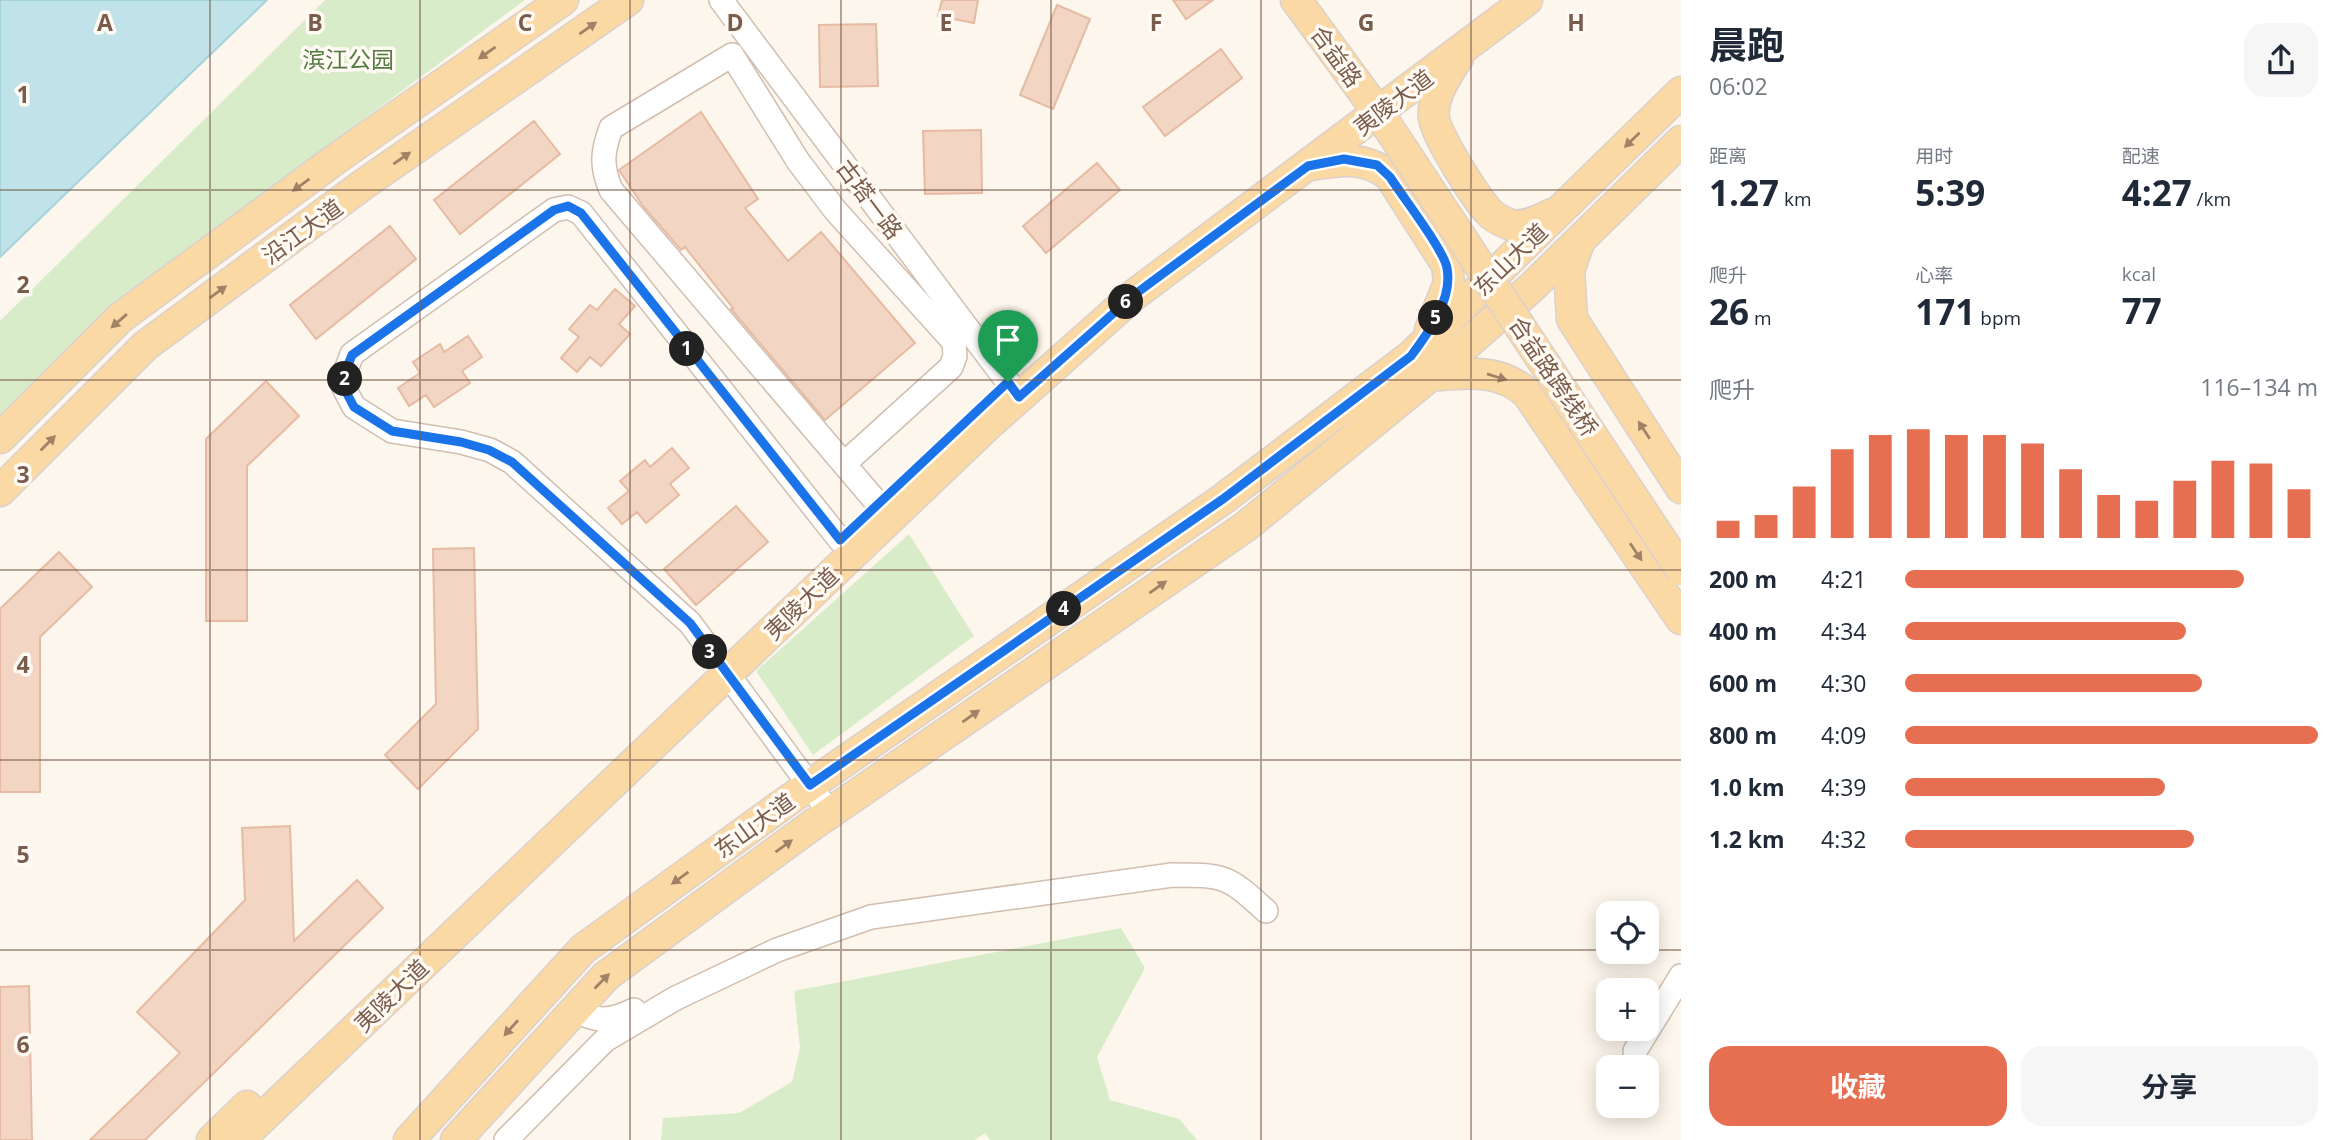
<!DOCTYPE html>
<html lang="zh">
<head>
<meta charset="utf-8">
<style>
  body { margin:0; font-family:"Open Sans","Noto Sans SC",sans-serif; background:#f6f6f7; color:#1f2937; height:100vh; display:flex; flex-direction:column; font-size:26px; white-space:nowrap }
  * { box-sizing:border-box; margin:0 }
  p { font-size:23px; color:#747a83 }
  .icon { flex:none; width:38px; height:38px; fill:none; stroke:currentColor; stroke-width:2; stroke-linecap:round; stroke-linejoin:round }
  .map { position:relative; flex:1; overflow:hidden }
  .details { display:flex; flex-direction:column; background:#fff; width:665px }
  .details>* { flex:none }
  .buttons { position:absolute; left:1596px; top:901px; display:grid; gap:14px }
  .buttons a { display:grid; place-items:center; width:63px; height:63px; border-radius:14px; background:#fff; box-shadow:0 4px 18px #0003; font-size:35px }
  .pin { position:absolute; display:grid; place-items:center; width:60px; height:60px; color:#fff; margin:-72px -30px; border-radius:50% 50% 50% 0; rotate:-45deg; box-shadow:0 0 7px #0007 }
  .pin .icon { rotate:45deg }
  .km { position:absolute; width:35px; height:35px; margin:-18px; border-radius:50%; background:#222; color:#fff; font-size:19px; line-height:35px; text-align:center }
  .round { display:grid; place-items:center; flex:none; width:74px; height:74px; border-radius:21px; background:#f6f6f7 }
  .summary { display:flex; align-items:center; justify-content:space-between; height:119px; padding:0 28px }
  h1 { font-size:38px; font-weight:700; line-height:52px }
  .metrics { display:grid; grid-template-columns:repeat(3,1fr); gap:10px; height:119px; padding:7px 28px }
  .metrics div { display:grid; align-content:center }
  .metrics b { font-size:35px; font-weight:700 }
  .metrics small { font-size:19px; font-weight:400 }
  .metrics p { font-size:19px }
  .chart { height:196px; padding:14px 28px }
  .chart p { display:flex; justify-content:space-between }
  .chart svg { width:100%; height:126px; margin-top:7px; stroke:#e76f51; stroke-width:6 }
  .primary-button { display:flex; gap:14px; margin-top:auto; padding:14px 28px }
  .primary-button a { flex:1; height:80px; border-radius:21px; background:#e76f51; color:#fff; font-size:28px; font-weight:700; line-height:80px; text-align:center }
  .primary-button a+a { background:#f6f6f7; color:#1f2937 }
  ul { padding:0 28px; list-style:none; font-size:23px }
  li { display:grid; grid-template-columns:112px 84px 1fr; align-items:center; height:52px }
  li i { height:18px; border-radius:9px; background:#e76f51 }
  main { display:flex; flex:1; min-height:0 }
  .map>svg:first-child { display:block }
  .green { fill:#d8ecc9 }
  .water { fill:#bfe3e8; stroke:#a5d3da; stroke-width:2 }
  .building { fill:#f3d5c3; stroke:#e6bba3; stroke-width:2 }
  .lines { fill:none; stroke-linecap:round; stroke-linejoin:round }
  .minor-casing { stroke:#d1beb0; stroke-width:26 }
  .major-casing { stroke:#dad1cd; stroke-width:33 }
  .minor { stroke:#fff; stroke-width:23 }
  .major { stroke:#fbd9a5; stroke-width:30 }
  .major-bridge-casing { stroke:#dad1cd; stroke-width:33; stroke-linecap:butt }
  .major-bridge { stroke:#fbd9a5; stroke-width:30 }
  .oneway { fill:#a18267 }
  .route-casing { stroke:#fff; stroke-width:14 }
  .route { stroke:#1a73e8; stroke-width:9 }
  .grid { fill:none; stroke:#7a5c4d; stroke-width:2; stroke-opacity:0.55 }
  .labels { text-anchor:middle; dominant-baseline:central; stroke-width:7; stroke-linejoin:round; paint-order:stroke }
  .street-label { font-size:23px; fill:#7a5c4d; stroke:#fffaf3 }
  .park-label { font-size:23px; fill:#537a41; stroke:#fffaf3 }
  .grid-label { font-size:23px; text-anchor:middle; font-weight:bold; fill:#7a5c4d; stroke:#fffaf3; stroke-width:7; stroke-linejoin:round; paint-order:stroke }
</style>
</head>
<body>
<main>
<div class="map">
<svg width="1681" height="1140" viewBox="0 0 1681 1140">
  <rect width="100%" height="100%" fill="#fdf6ec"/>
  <path class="green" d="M325 0H525L150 277 0 415V321Z
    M909 534 974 636 813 755 756 671Z
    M1121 928 1145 968 1097 1057 1110 1100 1179 1119 1197 1140H990L985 1133 975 1140H661L663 1118 739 1113 792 1082 800 1048 794 991Z"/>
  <path class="water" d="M0 0H267L0 257Z"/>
  <path class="building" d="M942 0H978L974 23 938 16Z
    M1173 0H1213L1186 19Z
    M1057 5 1090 19 1053 109 1020 95Z
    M876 24 878 86 820 87 819 25Z
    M1221 49 1242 78 1165 136 1143 107Z
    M701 112 758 199 745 208 788 261 821 232 915 343 825 420 731 309 733 308 685 247 681 250 643 206 619 170Z
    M534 121 560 154 460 234 434 200Z
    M981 130 982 193 925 194 923 131Z
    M1097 163 1120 190 1046 253 1023 226Z
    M390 226 416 259 316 339 290 305Z
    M615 289 635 306 619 324 630 334 601 366 590 357 577 372 561 358 579 337 569 329 590 305 597 310Z
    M468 336 482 357 462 371 470 383 434 407 426 395 409 406 398 388 420 373 413 362 440 344 444 352Z
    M266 381 299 416 247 466V621H206V439Z
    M672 448 689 468 670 484 679 495 646 523 637 512 622 524 608 508 629 491 620 481 645 460 650 467Z
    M736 506 768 542 696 605 664 569Z
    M474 548 478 729 418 789 385 755 436 704 433 549Z
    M59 552 92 587 40 637V792H0V609Z
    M290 826 294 941 357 880 383 908 145 1140H90L180 1053 137 1012 245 900 242 828Z
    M29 986 32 1140H0V987Z"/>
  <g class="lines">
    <g class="minor-casing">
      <path id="minor" d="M721 0 1019 397
        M844 464 951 367 955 356 954 342 835 210 798 161 732 55 611 128C602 152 601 166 611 190L878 504
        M830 813 690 623 512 462 490 450 461 442 392 431 354 407 344 388 346 370 352 354 554 210 568 207 581 213 840 540
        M575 1009C595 1023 612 1021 634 1010
        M1635 1051 1681 976
        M506 1140 605 1040 676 998 777 950 871 917 1172 875C1224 875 1227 875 1266 911"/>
    </g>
    <g class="major-casing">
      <path id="major" d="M1296 0 1378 112
        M1458 58C1447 74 1431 98 1434 118 1437 137 1474 195 1488 211 1494 218 1503 222 1511 225 1525 228 1540 220 1552 214
        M1311 165C1342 160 1365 156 1390 176L1447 265 1449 283 1430 330
        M1579 242 1569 271 1572 319 1681 488
        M1430 376C1465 373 1499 368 1527 393L1681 619
        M0 438 120 318 340 156 563 0
        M0 491 145 346 364 184 628 0
        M212 1140 247 1106
        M239 1140 988 425 1134 295 1527 0
        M409 1140 583 949 790 799 1223 499 1411 356 1681 92
        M456 1140 606 976 811 826 1245 527 1430 376 1532 287 1681 141"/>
    </g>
    <use href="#minor" class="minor"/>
    <use href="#major" class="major"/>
    <g class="major-bridge-casing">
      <path id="major-bridge" d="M1378 112 1681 570"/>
    </g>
    <use href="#major-bridge" class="major-bridge"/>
  </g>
  <defs><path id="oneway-solid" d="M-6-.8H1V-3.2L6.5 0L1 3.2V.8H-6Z" transform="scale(1.75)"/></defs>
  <g class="oneway">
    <use href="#oneway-solid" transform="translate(588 28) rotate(-35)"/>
    <use href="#oneway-solid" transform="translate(487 53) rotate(145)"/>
    <use href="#oneway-solid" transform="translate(1632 140) rotate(136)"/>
    <use href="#oneway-solid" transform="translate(402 158) rotate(-35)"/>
    <use href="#oneway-solid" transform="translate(301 185) rotate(144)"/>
    <use href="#oneway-solid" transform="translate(218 292) rotate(-36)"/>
    <use href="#oneway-solid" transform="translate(119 321) rotate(139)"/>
    <use href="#oneway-solid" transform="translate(1497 377) rotate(17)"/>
    <use href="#oneway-solid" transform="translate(1644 430) rotate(-123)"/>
    <use href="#oneway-solid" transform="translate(48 443) rotate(-45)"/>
    <use href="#oneway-solid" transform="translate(1636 552) rotate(56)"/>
    <use href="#oneway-solid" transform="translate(1158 587) rotate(-35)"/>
    <use href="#oneway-solid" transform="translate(971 716) rotate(-35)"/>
    <use href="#oneway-solid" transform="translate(784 846) rotate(-36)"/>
    <use href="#oneway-solid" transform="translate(680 878) rotate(144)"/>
    <use href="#oneway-solid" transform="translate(602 981) rotate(-45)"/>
    <use href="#oneway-solid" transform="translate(511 1028) rotate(132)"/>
  </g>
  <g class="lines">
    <g class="route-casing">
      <path id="route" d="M1344 159 1377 165 1390 177C1402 196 1444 250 1447 268 1453 300 1428 333 1411 356L1223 499 810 785 690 623 512 462 489 450 461 442 392 431 354 407 344 388 346 370 352 355 554 210 568 206 581 213 840 540 1008 382 1019 397 1134 295 1308 166Z"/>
    </g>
    <use href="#route" class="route"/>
  </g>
  <path class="grid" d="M210 0V1140M420 0V1140M630 0V1140M841 0V1140M1051 0V1140M1261 0V1140M1471 0V1140M0 190H1681M0 380H1681M0 570H1681M0 760H1681M0 950H1608M1647 950H1681"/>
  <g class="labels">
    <g class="street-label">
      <text transform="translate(1337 56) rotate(54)">合益路</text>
      <text transform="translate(1393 102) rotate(-37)">夷陵大道</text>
      <text transform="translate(870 199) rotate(53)">古塔一路</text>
      <text transform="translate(302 231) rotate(-36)">沿江大道</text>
      <text transform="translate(1510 259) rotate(-44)">东山大道</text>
      <text transform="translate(1554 376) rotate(56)">合益路跨线桥</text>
      <text transform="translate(801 603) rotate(-44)">夷陵大道</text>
      <text transform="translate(754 825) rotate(-36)">东山大道</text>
      <text transform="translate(391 995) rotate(-44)">夷陵大道</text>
    </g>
    <g class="park-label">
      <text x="348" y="59">滨江公园</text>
    </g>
  </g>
  <g class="grid-label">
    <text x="105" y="31">A</text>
    <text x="315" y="31">B</text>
    <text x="525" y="31">C</text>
    <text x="735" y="31">D</text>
    <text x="946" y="31">E</text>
    <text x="1156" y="31">F</text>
    <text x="1366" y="31">G</text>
    <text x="1576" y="31">H</text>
    <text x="23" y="103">1</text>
    <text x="23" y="293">2</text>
    <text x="23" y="483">3</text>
    <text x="23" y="673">4</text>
    <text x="23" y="863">5</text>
    <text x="23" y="1053">6</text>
  </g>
</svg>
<div class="buttons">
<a><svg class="icon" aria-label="locate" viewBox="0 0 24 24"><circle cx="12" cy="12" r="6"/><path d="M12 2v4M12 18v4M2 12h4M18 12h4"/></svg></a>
<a>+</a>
<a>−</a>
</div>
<div class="pin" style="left:1008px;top:382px;background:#1e9e55"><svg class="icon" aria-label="arrive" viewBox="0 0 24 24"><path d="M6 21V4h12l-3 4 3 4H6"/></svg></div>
<b class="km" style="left:687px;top:349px">1</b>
<b class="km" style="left:345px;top:379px">2</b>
<b class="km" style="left:710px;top:652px">3</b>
<b class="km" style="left:1064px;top:609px">4</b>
<b class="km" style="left:1436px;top:318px">5</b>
<b class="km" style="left:1126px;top:302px">6</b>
</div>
<section class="details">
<div class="summary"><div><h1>晨跑</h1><p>06:02</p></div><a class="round"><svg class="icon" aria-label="share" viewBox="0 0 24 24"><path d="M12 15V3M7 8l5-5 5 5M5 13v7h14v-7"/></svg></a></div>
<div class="metrics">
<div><p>距离</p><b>1.27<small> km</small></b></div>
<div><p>用时</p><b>5:39</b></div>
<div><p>配速</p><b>4:27<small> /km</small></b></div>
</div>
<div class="metrics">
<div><p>爬升</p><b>26<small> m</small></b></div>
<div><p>心率</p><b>171<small> bpm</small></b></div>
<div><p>kcal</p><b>77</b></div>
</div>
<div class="chart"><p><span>爬升</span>116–134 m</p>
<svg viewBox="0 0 160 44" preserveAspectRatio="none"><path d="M5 44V38M15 44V36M25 44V26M35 44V13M45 44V8M55 44V6M65 44V8M75 44V8M85 44V11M95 44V20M105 44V29M115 44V31M125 44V24M135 44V17M145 44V18M155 44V27"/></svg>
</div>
<ul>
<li><b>200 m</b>4:21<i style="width:82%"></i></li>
<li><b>400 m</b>4:34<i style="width:68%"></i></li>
<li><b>600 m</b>4:30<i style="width:72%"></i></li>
<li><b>800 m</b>4:09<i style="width:100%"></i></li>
<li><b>1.0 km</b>4:39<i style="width:63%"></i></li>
<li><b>1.2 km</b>4:32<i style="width:70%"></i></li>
</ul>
<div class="primary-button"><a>收藏</a><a>分享</a></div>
</section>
</main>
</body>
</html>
